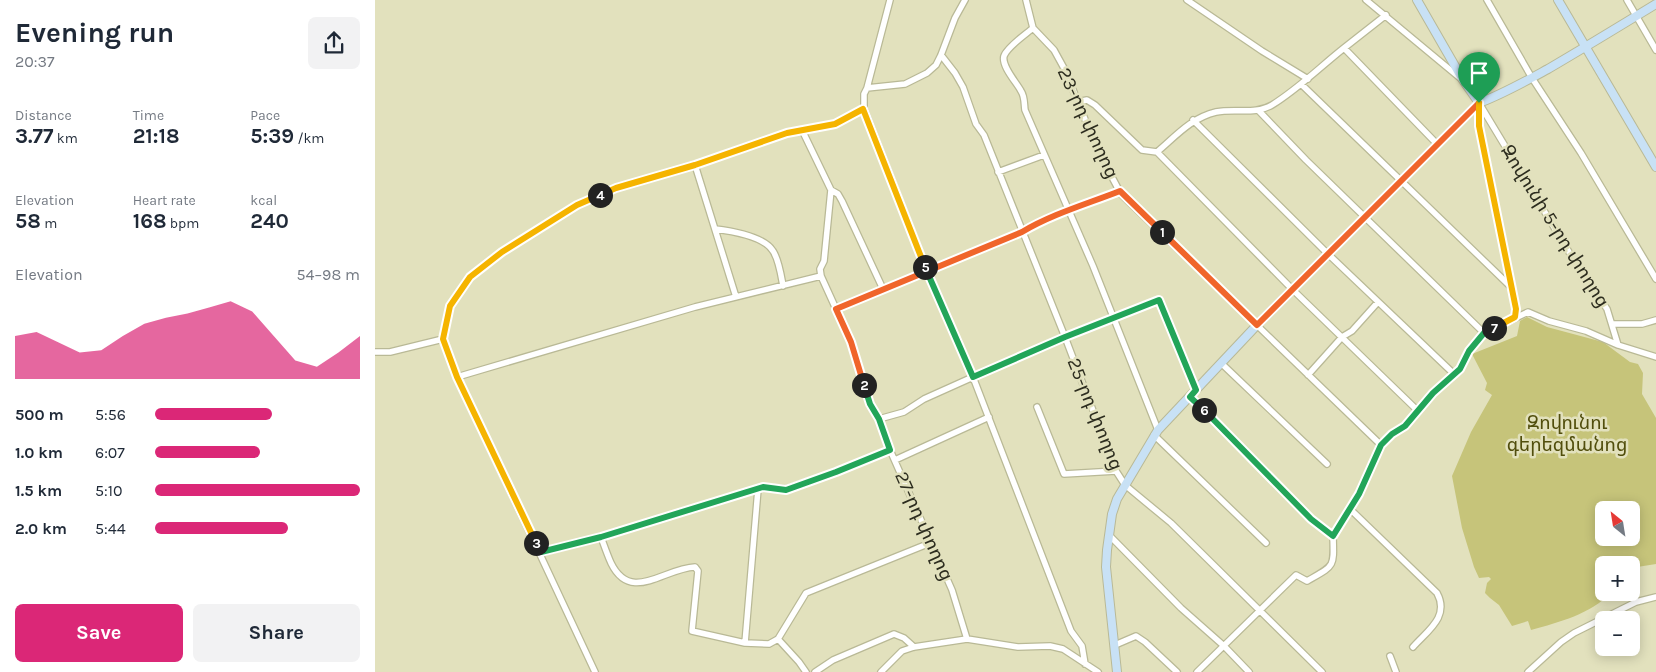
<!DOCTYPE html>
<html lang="en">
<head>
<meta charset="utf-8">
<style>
  body { margin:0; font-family:Karla,"Noto Sans Armenian",sans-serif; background:#f2f2f3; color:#1f2937; height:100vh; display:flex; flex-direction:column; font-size:19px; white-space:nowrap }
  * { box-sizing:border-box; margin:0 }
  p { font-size:16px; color:#747a83 }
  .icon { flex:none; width:28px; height:28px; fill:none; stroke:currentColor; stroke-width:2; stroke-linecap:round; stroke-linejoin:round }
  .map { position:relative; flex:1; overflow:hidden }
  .panel { display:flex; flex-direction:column; background:#fff; width:375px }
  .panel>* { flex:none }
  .needle { width:32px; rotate:330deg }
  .buttons { position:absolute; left:1220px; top:501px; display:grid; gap:10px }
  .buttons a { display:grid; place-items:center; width:45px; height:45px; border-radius:8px; background:#fff; box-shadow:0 2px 12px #0003; font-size:25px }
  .pin { position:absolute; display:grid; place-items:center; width:42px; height:42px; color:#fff; margin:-51px -21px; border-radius:50% 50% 50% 0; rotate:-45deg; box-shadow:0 0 5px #0007 }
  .pin .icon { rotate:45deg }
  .km { position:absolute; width:25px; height:25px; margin:-12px; border-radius:50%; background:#222; color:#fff; font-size:14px; line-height:25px; text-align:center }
  .round { display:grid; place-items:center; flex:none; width:52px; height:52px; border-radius:8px; background:#f2f2f3 }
  .headline { display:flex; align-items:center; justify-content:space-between; height:85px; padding:0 15px }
  h1 { font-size:28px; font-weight:700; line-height:38px }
  .figures { display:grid; grid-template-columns:repeat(3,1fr); gap:8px; height:85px; padding:5px 15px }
  .figures div { display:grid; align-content:center }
  .figures b { font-size:21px; font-weight:700 }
  .figures small { font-size:14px; font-weight:400 }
  .figures p { font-size:14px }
  .chart { height:140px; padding:10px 15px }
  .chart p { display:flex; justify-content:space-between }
  .chart svg { width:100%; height:90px; margin-top:5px; fill:#db2777; opacity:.7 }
  .cta { display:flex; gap:10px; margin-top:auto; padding:10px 15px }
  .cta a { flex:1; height:58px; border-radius:8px; background:#db2777; color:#fff; font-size:20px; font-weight:700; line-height:58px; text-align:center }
  .cta a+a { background:#f2f2f3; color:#1f2937 }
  ul { padding:0 15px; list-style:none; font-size:16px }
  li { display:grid; grid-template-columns:80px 60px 1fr; align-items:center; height:38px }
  li i { height:12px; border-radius:6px; background:#db2777 }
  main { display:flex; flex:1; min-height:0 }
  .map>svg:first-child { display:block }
  .green { fill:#c6c47a; fill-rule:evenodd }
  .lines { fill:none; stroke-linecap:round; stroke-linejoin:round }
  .street-casing { stroke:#b9b996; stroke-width:8 }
  .secondary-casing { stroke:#b9b996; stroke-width:10 }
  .street { stroke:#fff; stroke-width:5.5 }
  .secondary { stroke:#c8e1f5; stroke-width:8 }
  .split-1-casing { stroke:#fff; stroke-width:10 }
  .split-2-casing { stroke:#fff; stroke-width:10 }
  .split-3-casing { stroke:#fff; stroke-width:10 }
  .split-4-casing { stroke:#fff; stroke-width:10 }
  .split-5-casing { stroke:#fff; stroke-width:10 }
  .split-6-casing { stroke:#fff; stroke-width:10 }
  .split-7-casing { stroke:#fff; stroke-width:10 }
  .split-8-casing { stroke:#fff; stroke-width:10 }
  .split-1 { stroke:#f0652b; stroke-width:6 }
  .split-2 { stroke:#f0652b; stroke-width:6 }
  .split-3 { stroke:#22a559; stroke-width:6 }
  .split-4 { stroke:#f5b400; stroke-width:6 }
  .split-5 { stroke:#f5b400; stroke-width:6 }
  .split-6 { stroke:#22a559; stroke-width:6 }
  .split-7 { stroke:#22a559; stroke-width:6 }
  .split-8 { stroke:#f5b400; stroke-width:6 }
  .labels { text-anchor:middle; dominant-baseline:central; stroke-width:5; stroke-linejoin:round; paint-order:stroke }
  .street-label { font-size:19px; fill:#2d2d1f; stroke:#e2e1bd }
  .park-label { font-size:19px; fill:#514e0c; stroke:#e2e1bd }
</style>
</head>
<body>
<main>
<section class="panel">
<div class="headline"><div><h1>Evening run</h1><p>20:37</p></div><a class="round"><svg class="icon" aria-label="share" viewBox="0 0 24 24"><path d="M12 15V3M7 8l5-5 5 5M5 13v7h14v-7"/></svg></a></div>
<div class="figures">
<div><p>Distance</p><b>3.77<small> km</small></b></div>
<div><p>Time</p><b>21:18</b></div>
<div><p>Pace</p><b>5:39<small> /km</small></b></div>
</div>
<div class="figures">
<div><p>Elevation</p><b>58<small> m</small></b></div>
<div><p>Heart rate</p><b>168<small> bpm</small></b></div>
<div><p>kcal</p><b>240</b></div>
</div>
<div class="chart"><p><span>Elevation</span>54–98 m</p>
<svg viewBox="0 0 160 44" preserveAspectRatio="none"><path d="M0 44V23L10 21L20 26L30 31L40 30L50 23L60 17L70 14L80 12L90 9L100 6L110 11L120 23L130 35L140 38L150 31L160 23V44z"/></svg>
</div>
<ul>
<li><b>500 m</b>5:56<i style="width:57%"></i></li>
<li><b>1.0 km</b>6:07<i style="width:51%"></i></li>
<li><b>1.5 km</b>5:10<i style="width:100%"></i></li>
<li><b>2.0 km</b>5:44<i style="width:65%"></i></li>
</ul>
<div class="cta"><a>Save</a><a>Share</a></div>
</section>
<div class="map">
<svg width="1281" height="672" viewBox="0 0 1281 672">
  <rect width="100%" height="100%" fill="#e2e1bd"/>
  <path class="green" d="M1152 317 1172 327 1228 342 1255 362 1263 364 1268 373 1267 394 1281 418V564L1256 568V565H1229V592L1236 593C1215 614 1185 622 1156 630L1153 621 1137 626 1124 605 1115 598 1110 593 1112 583 1116 579 1114 577 1104 578 1099 567 1087 528 1077 476 1096 432 1117 395 1110 390 1112 383 1097 354 1142 336 1145 321ZM1229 510H1256V538H1229Z"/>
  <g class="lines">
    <g class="street-casing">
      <path id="street" d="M651 0 658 28 679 50 690 70 722 149 746 194 1006 445
        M812 0 887 51 933 79
        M991 0 1085 78
        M1112 0 1157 78 1206 153 1281 279
        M1252 0 1281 50
        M658 28C651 34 632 47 629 56 626 66 642 83 646 91 650 97 649 104 650 110L718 266 783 430
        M969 48 1062 144
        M566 55 580 73 588 87 601 124 609 135 690 337 741 471 750 485 796 523 947 672
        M926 84 1136 287
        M492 88 515 0
        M702 102 712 100 720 105 767 150 782 152C801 136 816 118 841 112 860 108 880 115 897 105 923 89 945 67 969 48 983 37 997 26 1011 15
        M1104 103 1203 267 1232 309 1243 345 1281 357
        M1104 103V126L1141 309 1140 317
        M489 109V94L492 88 530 84 552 73 561 65 566 55 580 18 590 0
        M884 111 931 160 1109 333 1094 351 1085 369 1058 393 1030 426 1017 434 1006 445 984 494 958 536
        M818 120 953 254 1079 374
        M427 130 456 190 463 194 467 201 508 289
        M782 152 918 290 1042 410
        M320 165 361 297
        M623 172 669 155
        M456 190 449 261 445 269 446 276 476 342 495 405 504 419 515 450 577 590 592 639
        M340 229C356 231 389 236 398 251 404 260 406 275 408 286
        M461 309 647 232C678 214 712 204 745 191
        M1238 324H1267L1281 320
        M1109 333 1153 312 1174 321 1211 331 1243 345
        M68 339 82 377 220 672
        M0 352H15L68 339 75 306 95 277 127 252 202 205 241 188 320 165 412 133 460 124 489 109 552 271 598 377 696 631 707 646 710 664
        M846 363 952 464
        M933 375 967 337 977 331 1003 302
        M82 377 320 307 446 276
        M815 397 936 519 958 536C959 568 960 565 932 581L921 575 822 672
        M662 407 689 474 741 471
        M504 419 529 412 549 399 598 377 690 337 784 300 821 390
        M779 435 891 543
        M520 460 614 417
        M383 489 370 643 394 644 403 639
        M975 509 1062 593C1075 617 1052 631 1038 647
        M734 535 806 608 849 646 874 672
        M226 537C229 545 232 554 236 563 256 604 289 568 320 567L323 571 317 631 370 643
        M165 553 226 537 388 487 411 489 461 472 515 450
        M740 645 761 636 770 642 802 672
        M1015 656 1021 672
        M431 672 424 662 403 639 431 593 555 543
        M440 672 458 660 519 634 529 638 539 647
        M506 672 527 651 539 647 592 639 643 647 675 646 688 649 723 672
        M1153 672 1186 642 1199 633 1261 602 1281 597"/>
    </g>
    <g class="secondary-casing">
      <path id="secondary" d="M1042 0 1088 80 1104 103
        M1183 0 1281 167
        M742 672 731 567 732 550 737 514 742 499 783 430 882 325 1104 103C1128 94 1151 81 1173 69 1209 48 1245 26 1281 4"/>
    </g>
    <use href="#street" class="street"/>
    <use href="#secondary" class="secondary"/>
  </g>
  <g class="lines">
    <g class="split-1-casing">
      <path id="split-1" d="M787 232 882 325 1104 103"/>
    </g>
    <g class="split-2-casing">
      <path id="split-2" d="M489 385 476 342 461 309 647 232C677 214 712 204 745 191L787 232"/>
    </g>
    <g class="split-3-casing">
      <path id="split-3" d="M161 543 166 552 226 537 388 487 411 490 461 472 515 450 504 419 495 404 489 385"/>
    </g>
    <g class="split-4-casing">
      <path id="split-4" d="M161 543 82 377 68 339 75 306 95 277 127 252 202 205 225 195"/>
    </g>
    <g class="split-5-casing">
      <path id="split-5" d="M225 195 241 188 320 165 412 133 460 124 488 109 550 267"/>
    </g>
    <g class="split-6-casing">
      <path id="split-6" d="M550 267 598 377 690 337 784 300 821 390 815 397 829 410"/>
    </g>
    <g class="split-7-casing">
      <path id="split-7" d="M829 410 936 519 958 536 984 494 1006 445 1017 434 1030 426 1058 393 1085 369 1094 351 1109 333 1119 328"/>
    </g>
    <g class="split-8-casing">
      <path id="split-8" d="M1104 103V126L1141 309 1140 317 1119 328"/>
    </g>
    <use href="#split-1" class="split-1"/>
    <use href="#split-2" class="split-2"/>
    <use href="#split-3" class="split-3"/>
    <use href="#split-4" class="split-4"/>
    <use href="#split-5" class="split-5"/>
    <use href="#split-6" class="split-6"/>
    <use href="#split-7" class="split-7"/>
    <use href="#split-8" class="split-8"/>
  </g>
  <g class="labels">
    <g class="street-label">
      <text transform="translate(713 123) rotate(65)">23-րդ փողոց</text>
      <text transform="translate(1180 226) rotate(58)">Զովունի 5-րդ փողոց</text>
      <text transform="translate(720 414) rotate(68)">25-րդ փողոց</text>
      <text transform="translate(549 526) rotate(66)">27-րդ փողոց</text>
    </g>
    <g class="park-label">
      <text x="1192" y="423">Զովունու<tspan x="1192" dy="22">գերեզմանոց</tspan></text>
    </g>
  </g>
</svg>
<div class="buttons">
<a><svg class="needle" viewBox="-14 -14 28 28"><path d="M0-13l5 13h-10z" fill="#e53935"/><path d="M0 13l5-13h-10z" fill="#747a83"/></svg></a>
<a>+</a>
<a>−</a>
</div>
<div class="pin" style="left:1104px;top:103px;background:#1e9e55"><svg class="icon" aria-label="arrive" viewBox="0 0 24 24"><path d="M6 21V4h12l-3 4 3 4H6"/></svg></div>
<b class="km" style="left:787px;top:232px">1</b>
<b class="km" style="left:489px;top:385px">2</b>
<b class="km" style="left:161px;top:543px">3</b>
<b class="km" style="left:225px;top:195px">4</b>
<b class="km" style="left:550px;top:267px">5</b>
<b class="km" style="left:829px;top:410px">6</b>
<b class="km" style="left:1119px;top:328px">7</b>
</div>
</main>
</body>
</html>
